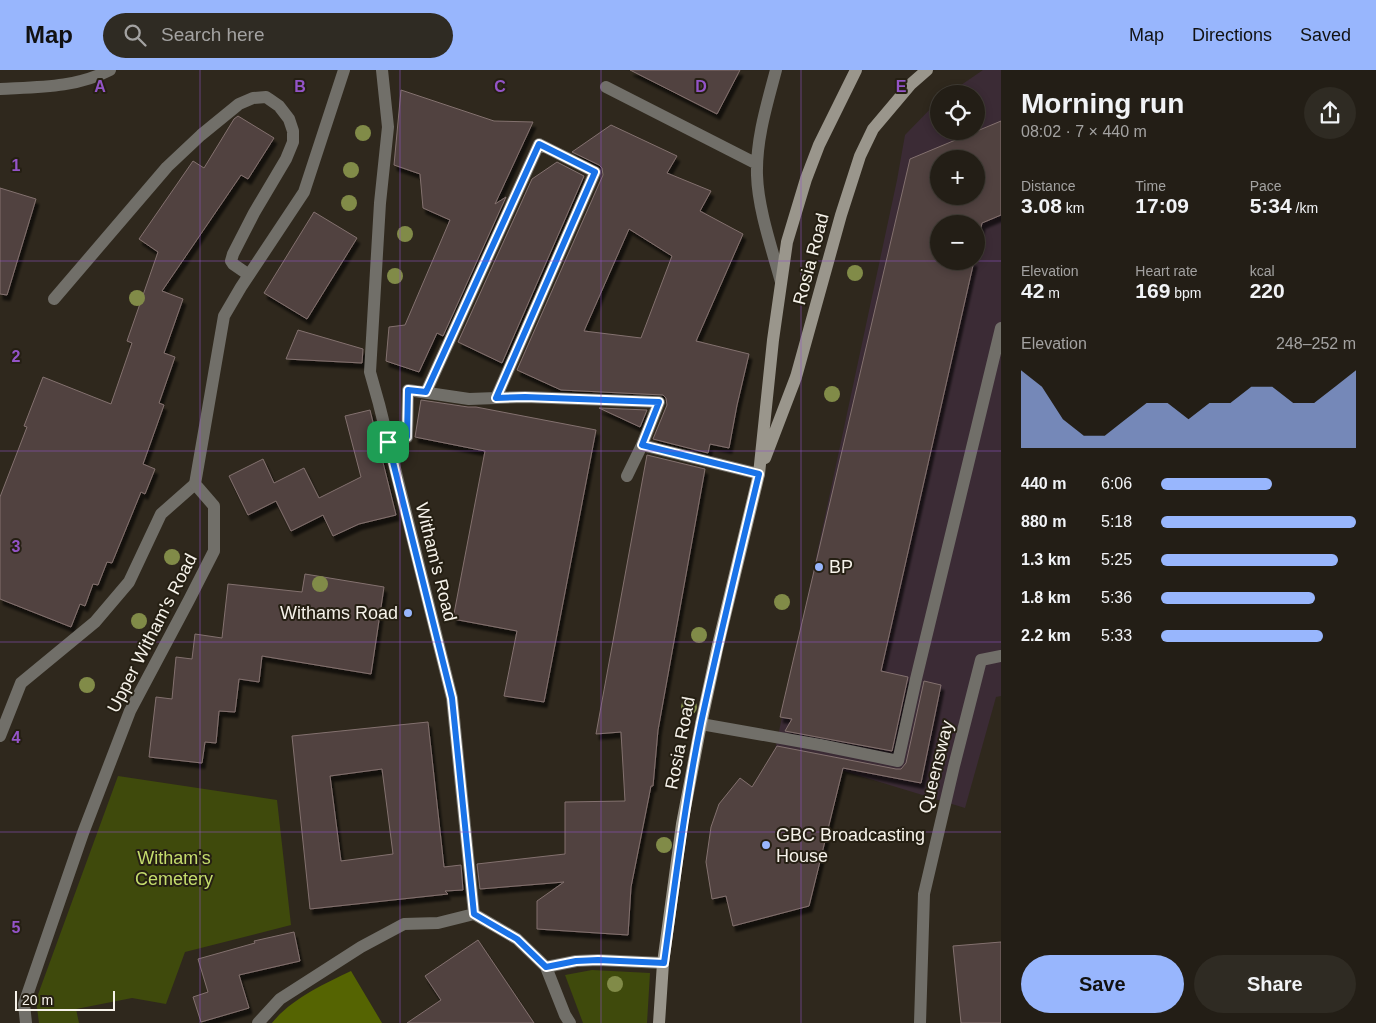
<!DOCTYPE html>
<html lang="en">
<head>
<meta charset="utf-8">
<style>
  body { margin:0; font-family:Helvetica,sans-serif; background:#2f2b23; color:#f1f3f6; height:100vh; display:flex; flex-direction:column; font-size:19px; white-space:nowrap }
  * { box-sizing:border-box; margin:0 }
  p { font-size:16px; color:#a3a2a1 }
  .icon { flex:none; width:28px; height:28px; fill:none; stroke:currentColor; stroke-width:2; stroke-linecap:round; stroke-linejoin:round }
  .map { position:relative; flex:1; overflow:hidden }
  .details { display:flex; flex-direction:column; background:#231e16; width:375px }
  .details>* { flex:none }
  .tools { position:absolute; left:930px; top:15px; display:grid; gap:10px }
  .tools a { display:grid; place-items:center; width:55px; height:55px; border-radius:50%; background:#231e16; box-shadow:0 2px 8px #0003,0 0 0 1px #403c35; font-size:25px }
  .scale { position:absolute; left:15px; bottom:12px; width:100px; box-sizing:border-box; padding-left:5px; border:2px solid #f6f2ea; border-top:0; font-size:14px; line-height:18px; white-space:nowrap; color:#f6f2ea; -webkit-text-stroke:4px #251f13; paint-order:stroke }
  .pin { position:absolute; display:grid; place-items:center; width:42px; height:42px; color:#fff; margin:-21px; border-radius:10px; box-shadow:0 2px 8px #0006 }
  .round { display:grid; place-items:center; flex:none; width:52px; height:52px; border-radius:26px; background:#2f2b23 }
  .summary { display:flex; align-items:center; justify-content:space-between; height:85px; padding:0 20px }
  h1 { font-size:28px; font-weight:700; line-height:38px }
  .figures { display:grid; grid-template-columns:repeat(3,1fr); gap:8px; height:85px; padding:5px 20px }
  .figures div { display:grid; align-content:center }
  .figures b { font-size:21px; font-weight:700 }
  .figures small { font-size:14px; font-weight:400 }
  .figures p { font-size:14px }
  .chart { height:140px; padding:10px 20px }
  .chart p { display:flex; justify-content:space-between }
  .chart svg { width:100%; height:90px; margin-top:5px; fill:#98b6fd; opacity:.7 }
  .button { display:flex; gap:10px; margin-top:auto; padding:10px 20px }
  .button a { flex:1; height:58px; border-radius:30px; background:#98b6fd; color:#111; font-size:20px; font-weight:700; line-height:58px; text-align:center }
  .button a+a { background:#2f2b23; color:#f1f3f6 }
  ul { padding:0 20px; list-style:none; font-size:16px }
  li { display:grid; grid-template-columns:80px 60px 1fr; align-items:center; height:38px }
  li i { height:12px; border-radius:6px; background:#98b6fd }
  header { display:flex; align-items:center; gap:30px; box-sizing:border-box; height:70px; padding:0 25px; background:#98b6fd; color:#111 }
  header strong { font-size:24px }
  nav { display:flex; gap:28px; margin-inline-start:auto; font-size:18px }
  .search { width:350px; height:45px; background:#2f2b23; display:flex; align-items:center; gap:12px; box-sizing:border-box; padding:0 18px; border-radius:28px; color:#a3a2a1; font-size:19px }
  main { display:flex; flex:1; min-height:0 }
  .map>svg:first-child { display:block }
  .commercial { fill:#3b2b35; fill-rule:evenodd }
  .green { fill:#3f4a0c }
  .forest { fill:#556402 }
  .building { fill:#51423f; stroke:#83716f; fill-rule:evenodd; filter:url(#shadow) }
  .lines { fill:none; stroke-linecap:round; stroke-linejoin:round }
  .lane { stroke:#716f69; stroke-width:12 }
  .street { stroke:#716f69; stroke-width:12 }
  .secondary { stroke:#9a968c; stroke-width:12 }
  .tree { fill:#818b48 }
  .route-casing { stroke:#fff; stroke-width:10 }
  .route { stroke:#1a73e8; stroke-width:6 }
  .grid { fill:none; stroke:#9454c8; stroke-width:1; stroke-opacity:0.55 }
  .poi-dot { fill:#98b6fd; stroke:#251f13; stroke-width:2 }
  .labels { text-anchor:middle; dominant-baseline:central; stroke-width:4; stroke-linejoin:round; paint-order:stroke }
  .street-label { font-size:18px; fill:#f6f2ea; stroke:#251f13 }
  .poi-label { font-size:18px; fill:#f6f2ea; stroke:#251f13; text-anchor:start }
  .park-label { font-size:18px; fill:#c4dc6c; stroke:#251f13 }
  .grid-label { font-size:16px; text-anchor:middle; font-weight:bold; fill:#9454c8; stroke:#251f13; stroke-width:4; stroke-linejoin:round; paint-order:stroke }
</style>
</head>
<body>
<header>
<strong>Map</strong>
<div class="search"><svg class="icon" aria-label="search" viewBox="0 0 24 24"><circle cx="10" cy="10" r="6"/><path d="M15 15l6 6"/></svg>Search here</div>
<nav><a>Map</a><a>Directions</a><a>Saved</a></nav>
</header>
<main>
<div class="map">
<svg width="1001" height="953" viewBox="0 0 1001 953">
  <defs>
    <filter id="shadow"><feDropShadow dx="3" dy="5.5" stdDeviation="1" flood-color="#0009"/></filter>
  </defs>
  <rect width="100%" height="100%" fill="#2f281d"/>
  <path class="commercial" d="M983 0H1001V626L996 627 965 738 775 680 897 110 905 65 939 30V61H976V24H948ZM939 89H976V126H939ZM939 154H976V191H939Z"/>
  <path class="green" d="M118 706 277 730 291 855 185 882 166 934 132 928 76 939 79 953H39L36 930Z
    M592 900 650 903 647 953H583L565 905Z"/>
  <path class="forest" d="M351 901 382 953H272C291 929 324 914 351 901Z"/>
  <path class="building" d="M630 0H740L717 44Z
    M401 20 494 51 533 52 495 134 506 127 443 266 437 263 419 302 386 291 389 257 405 255 450 150 423 138 420 104 394 95Z
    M238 46 274 68 248 109 241 105 162 221 183 229 164 283 175 287 159 333 164 335 143 394 155 399 145 424 141 422 112 493 107 492 98 515 93 514 85 536 80 534 71 557 0 529V427L27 357 24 356 43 307 111 334 132 273 127 271 158 182 139 169 193 91 204 98 234 49Z
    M1001 51V145L982 153 976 180V154H939V191H974L881 601 908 607 892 681 785 661 792 649 780 647 910 89ZM939 89H976V126H939Z
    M611 55 677 86 667 103 711 121 700 141 743 164 696 271 749 284 737 335 729 378 710 374 708 383 653 369 667 335 666 328 663 325 561 320 517 300 603 105 602 98 599 95 572 82ZM629 159 672 186 641 268 584 261Z
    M557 92 584 106 502 293 458 272 532 109Z
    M0 118 36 129 7 225 0 224Z
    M314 142 357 168 307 249 264 223Z
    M298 260 363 279 362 293 286 289Z
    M421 330 468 337H476L596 360 544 632 504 626 517 561 453 549 485 381 415 367Z
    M599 338 647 340 640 357Z
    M370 340 396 445 359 454 333 466 323 445 291 461 276 431 248 445 229 406 263 389 274 413 304 398 319 428 361 407 345 346Z
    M647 385 705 399 658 660 653 716H651L631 817 628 865 537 859V831L564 812 480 819 477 794 565 784V732L625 731 621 662 596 664Z
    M305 504 384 517 371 604 262 586 259 612 239 609 235 642 219 641 216 673 205 672 202 693 149 687 156 627 172 629 176 587 192 589 195 564 222 568 228 514 302 522Z
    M924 611 941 615 921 713 843 698 809 836 733 856 726 826 712 829 706 792 711 757 719 734 740 708 752 717 777 676 896 699H901L906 693Z
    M428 652 444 797 461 795 463 820 445 821 448 824 310 839 292 666ZM382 699 393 784 341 791 330 706Z
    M294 862 300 891 239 905 249 938 201 952 193 927 208 922 198 889 255 873 254 871Z
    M478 870 534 953H407L441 930 425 906Z
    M1001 872V953H961L953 876Z"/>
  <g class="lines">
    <path class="lane" d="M701 654 820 675 898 691 916 609 1001 258
      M0 666 21 613 95 552 129 512 161 444 195 414"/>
    <path class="street" d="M382 0 388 57 380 133 370 302 379 334 452 628 474 844
      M776 0C767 34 756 69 757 105 758 139 772 179 781 212
      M606 17 757 94
      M0 19C37 17 76 18 110 0
      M54 229 167 97 201 65 239 34 253 28 266 27 269 29 279 36 289 49 293 61V72L286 89 254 143 233 184 231 191 233 194 249 205
      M426 322 539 74 595 102 496 328
      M388 372 407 367 408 320 469 329 525 327 659 332 642 375
      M627 406 642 375 759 404
      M474 844 517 869 546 897 565 945 570 953
      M546 897 576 891 598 890 663 893
      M26 953 24 934 83 763 130 641 189 530 214 481V436L195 414 224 246 241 217 304 122 344 0
      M258 953 280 929 361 877 404 854 438 853 474 844
      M920 953 924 824 954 696 981 590 1001 586"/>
    <path class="secondary" d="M765 388 796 307 841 145 860 86 873 59 911 14 927 0
      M659 953 663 893 682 754 701 654 718 575 759 404 773 270 787 172 806 109 819 75 856 0"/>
  </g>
  <g class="tree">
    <circle cx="363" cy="63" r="8"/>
    <circle cx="351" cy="100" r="8"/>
    <circle cx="349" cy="133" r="8"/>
    <circle cx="405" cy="164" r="8"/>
    <circle cx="855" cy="203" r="8"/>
    <circle cx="395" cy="206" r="8"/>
    <circle cx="137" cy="228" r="8"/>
    <circle cx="832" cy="324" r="8"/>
    <circle cx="172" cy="487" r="8"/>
    <circle cx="320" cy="514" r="8"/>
    <circle cx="782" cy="532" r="8"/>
    <circle cx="139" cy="551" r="8"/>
    <circle cx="699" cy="565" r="8"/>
    <circle cx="87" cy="615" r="8"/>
    <circle cx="689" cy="637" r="8"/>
    <circle cx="664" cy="775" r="8"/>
    <circle cx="615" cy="914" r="8"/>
  </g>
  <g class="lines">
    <g class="route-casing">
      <path id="route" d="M539 74 595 102 496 328 525 327 659 332 642 375 759 404C739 487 719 569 701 653 685 732 675 813 664 893L598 890 576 891 546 897 517 869 474 844 452 628 388 372 407 367 408 320 426 322Z"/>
    </g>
    <use href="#route" class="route"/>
  </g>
  <path class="grid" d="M200 0V953M400 0V953M601 0V953M801 0V953M0 191H939M976 191H1001M0 381H1001M0 572H1001M0 762H1001"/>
  <g class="poi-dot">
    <circle cx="819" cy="497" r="5"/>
    <circle cx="408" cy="543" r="5"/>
    <circle cx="766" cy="775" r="5"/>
  </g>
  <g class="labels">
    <g class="street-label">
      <text transform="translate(811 189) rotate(-75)">Rosia Road</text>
      <text transform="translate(436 492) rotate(76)">Witham's Road</text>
      <text transform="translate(152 563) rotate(-63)">Upper Witham's Road</text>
      <text transform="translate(680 673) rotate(-79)">Rosia Road</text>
      <text transform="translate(936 697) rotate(-76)">Queensway</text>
    </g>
    <g class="poi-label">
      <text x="829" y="497">BP</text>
      <text x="398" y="543" text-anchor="end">Withams Road</text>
      <text x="776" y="765">GBC Broadcasting<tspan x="776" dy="21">House</tspan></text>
    </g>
    <g class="park-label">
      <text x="174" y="788">Witham's<tspan x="174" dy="21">Cemetery</tspan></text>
    </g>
  </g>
  <g class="grid-label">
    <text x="100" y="22">A</text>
    <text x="300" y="22">B</text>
    <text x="500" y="22">C</text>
    <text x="701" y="22">D</text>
    <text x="901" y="22">E</text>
    <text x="16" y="101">1</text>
    <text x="16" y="292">2</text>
    <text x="16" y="482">3</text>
    <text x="16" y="673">4</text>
    <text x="16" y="863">5</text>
  </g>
</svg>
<div class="tools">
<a><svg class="icon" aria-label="locate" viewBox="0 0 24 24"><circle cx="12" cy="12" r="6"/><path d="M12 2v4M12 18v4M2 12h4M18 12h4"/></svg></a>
<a>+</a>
<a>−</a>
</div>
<div class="scale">20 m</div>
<div class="pin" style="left:388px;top:372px;background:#1e9e55"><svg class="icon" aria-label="arrive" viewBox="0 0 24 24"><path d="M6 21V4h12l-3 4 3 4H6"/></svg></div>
</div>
<section class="details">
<div class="summary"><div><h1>Morning run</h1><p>08:02 · 7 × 440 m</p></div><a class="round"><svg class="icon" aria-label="share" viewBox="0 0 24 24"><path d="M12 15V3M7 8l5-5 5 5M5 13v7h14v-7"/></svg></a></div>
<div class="figures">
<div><p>Distance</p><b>3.08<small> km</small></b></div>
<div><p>Time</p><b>17:09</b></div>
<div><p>Pace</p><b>5:34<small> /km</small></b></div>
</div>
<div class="figures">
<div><p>Elevation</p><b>42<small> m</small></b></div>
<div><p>Heart rate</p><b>169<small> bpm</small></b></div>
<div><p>kcal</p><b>220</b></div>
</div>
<div class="chart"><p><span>Elevation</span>248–252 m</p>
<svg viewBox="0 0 160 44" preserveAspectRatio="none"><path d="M0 44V6L10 14L20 30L30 38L40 38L50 30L60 22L70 22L80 30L90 22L100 22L110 14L120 14L130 22L140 22L150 14L160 6V44z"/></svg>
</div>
<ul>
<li><b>440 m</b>6:06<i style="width:57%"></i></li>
<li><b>880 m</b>5:18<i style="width:100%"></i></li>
<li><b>1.3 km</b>5:25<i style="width:91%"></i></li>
<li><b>1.8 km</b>5:36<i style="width:79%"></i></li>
<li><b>2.2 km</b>5:33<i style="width:83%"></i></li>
</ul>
<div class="button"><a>Save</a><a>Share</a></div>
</section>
</main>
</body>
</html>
